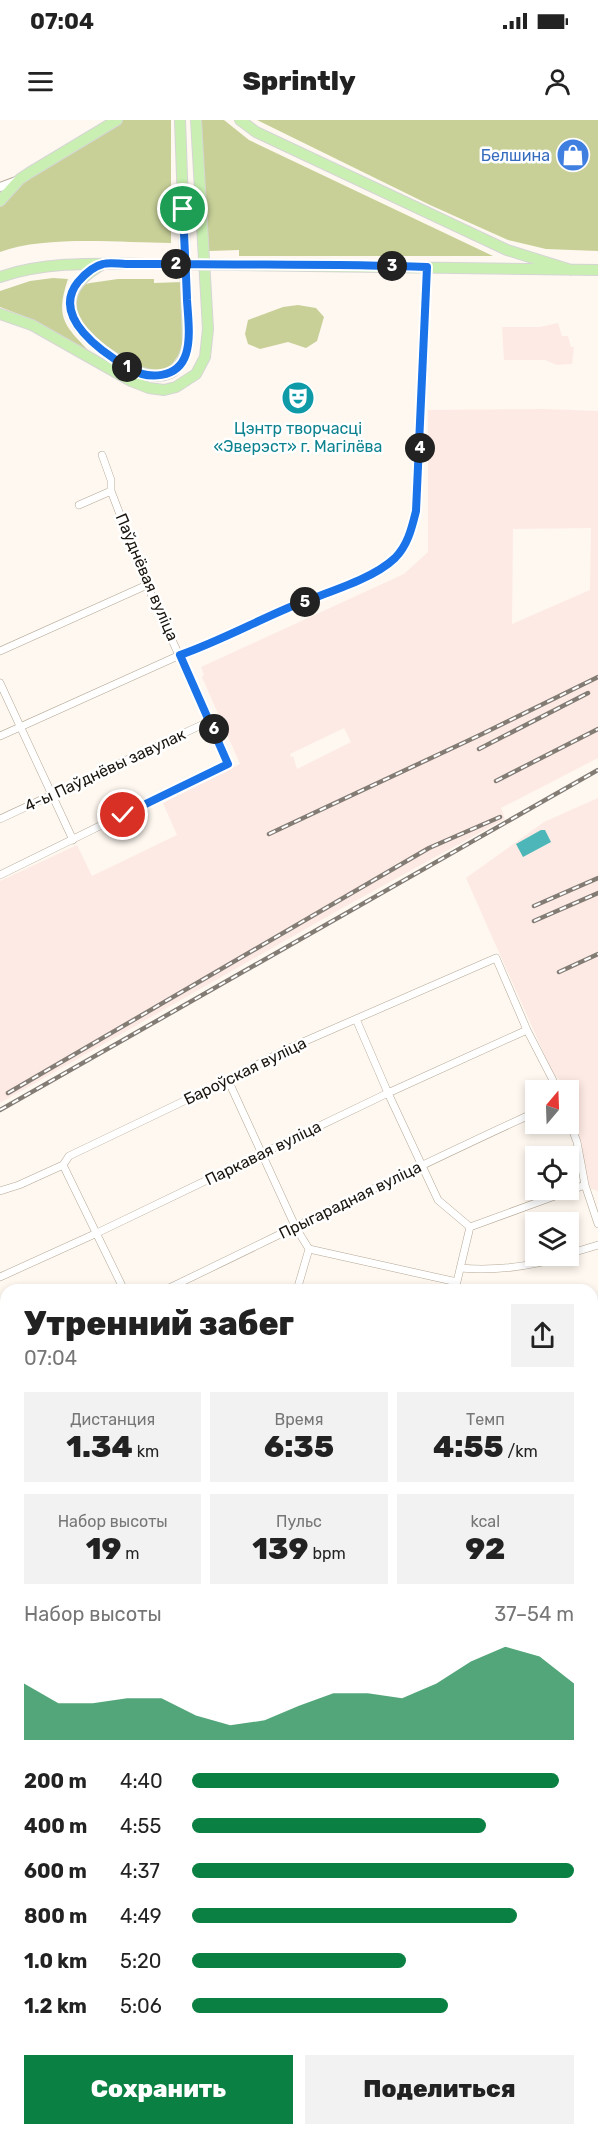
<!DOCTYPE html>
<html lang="ru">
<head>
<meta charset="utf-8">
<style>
  body { margin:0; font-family:Rubik,sans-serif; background:#f2f2f2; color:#222; height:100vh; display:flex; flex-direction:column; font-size:22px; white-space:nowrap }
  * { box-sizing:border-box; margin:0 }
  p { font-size:20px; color:#767676 }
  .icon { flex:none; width:33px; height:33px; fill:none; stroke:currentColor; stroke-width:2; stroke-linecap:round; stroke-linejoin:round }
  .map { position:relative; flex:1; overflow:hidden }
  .side { position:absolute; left:0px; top:1164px; width:598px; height:852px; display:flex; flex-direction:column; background:#fff; border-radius:18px 18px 0 0; box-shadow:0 3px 9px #0003 }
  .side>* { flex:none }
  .needle { width:39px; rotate:19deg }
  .controls { position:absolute; left:525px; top:960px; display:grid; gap:12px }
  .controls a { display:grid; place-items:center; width:54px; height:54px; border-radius:0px; background:#fff; box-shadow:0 3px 9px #0003; font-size:30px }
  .pin { position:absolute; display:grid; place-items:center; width:51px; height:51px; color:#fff; margin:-26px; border:3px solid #fff; border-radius:50%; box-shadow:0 2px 6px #0007 }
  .km { position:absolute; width:30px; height:30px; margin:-15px; border-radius:50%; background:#222; color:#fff; font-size:16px; line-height:30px; text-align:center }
  .round { display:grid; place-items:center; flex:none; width:63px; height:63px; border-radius:0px; background:#f2f2f2 }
  .head { display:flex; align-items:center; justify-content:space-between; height:102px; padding:0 24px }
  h1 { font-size:33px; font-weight:800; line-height:45px }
  .stats { display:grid; grid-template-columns:repeat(3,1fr); gap:9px; height:102px; padding:6px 24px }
  .stats div { display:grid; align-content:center; border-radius:0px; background:#f2f2f2; text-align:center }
  .stats b { font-size:30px; font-weight:800 }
  .stats small { font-size:16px; font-weight:400 }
  .stats p { font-size:16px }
  .chart { height:168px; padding:12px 24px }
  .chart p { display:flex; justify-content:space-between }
  .chart svg { width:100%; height:108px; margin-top:6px; fill:#0b8043; opacity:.7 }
  .button { display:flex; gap:12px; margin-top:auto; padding:12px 24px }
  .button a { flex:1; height:69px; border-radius:0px; background:#0b8043; color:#fff; font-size:24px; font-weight:800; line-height:69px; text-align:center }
  .button a+a { background:#f2f2f2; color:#222 }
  ul { padding:0 24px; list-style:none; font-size:20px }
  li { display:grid; grid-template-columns:96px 72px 1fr; align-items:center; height:45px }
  li i { height:15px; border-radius:8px; background:#0b8043 }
  .status { display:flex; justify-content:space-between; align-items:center; height:42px; padding:0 30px; background:#fff; direction:ltr }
  .status svg { height:16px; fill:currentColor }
  header { display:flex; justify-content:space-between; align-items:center; height:78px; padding:0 24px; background:#fff; font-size:27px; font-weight:800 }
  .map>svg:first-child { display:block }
  .industrial { fill:#feeae4; fill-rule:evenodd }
  .medical { fill:#f1ecfd }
  .green { fill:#c8d098 }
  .water { fill:#4cb6b8 }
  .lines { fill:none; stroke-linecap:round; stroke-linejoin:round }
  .minor-casing { stroke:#b5a795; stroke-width:8 }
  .tertiary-casing { stroke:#b5a795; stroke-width:10 }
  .secondary-casing { stroke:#b5a795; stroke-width:10 }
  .primary-casing { stroke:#d6d5d4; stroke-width:12 }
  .minor { stroke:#fff; stroke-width:7 }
  .tertiary { stroke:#fff; stroke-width:8 }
  .secondary { stroke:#e4f8d9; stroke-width:9 }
  .primary { stroke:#c9f0b2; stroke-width:10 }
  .rail-casing { stroke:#827c75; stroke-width:4.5 }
  .rail { stroke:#fff; stroke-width:2; stroke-dasharray:7; stroke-linecap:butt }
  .primary-bridge-casing { stroke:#d6d5d4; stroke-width:12; stroke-linecap:butt }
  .primary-bridge { stroke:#c9f0b2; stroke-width:10 }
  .route-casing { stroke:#fff; stroke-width:12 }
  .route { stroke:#1a73e8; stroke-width:8 }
  .labels { text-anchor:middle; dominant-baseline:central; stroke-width:5; stroke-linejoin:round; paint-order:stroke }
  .shop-label { font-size:16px; fill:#366cbe; stroke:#fff; text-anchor:end }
  .culture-label { font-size:16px; fill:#0d838f; stroke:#fff }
  .street-label { font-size:16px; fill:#1a150e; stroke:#fff }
</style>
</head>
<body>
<div class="status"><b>07:04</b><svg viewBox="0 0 49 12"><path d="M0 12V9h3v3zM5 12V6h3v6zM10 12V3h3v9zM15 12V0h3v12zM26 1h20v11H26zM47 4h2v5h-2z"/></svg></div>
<header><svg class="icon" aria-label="menu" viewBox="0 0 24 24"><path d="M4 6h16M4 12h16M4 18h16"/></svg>Sprintly<svg class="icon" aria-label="person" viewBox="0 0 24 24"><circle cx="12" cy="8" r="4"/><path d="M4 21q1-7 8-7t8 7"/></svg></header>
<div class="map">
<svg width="598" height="2016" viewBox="0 0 598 2016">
  <rect width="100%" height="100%" fill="#fef8f0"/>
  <path class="industrial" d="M558 203 562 216H568L571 227H574L572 244 557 245 545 240H504L502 207H540Z
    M545 289 598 291V638L501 688 505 699 346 786 0 983V761L77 725 92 756 177 715 163 683 240 644 202 557 204 555 201 547 404 454 428 432V290ZM591 408 590 470 512 504 513 409ZM344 608 351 622 297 649 293 636 291 637 290 634Z
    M598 678V1071L591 1069 568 1004V970H558L559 959 553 954 466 758 544 702Z"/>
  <path class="medical" d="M6 1392V1805L0 1807V1395Z"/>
  <path class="green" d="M121 0H171V123C122 123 46 115 0 132V87L24 61Z
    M201 0H224L249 20 493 136H239V130L209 131Z
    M257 0H598V131L546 129 508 120 430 85Z
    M53 158 68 159C55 198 64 205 91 233L34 200 0 187V171L30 161Z
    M118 159H154V163L182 162 183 228 171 246 159 251 148 252 129 245 85 212 74 190 78 173 83 165 90 163Z
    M298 185 316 188 324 197 317 221 306 228 288 222 260 229 248 224 245 214 248 200 283 187Z
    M0 1355 6 1367V1392L0 1395Z
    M0 1420 6 1434V1488L0 1491Z
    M598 1471V2016H0V1636L6 1635V2010H592V1473Z"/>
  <path class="water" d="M541 710H545L551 722 523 737 516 724Z"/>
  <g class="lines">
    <g class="minor-casing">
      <path id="minor" d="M79 385 111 371
        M0 531 147 465
        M0 563 73 720
        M0 616 180 535C220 521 256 501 295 485 326 473 372 461 395 438 408 425 412 407 416 391L427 147
        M0 699 210 601
        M0 755 228 643 147 465 111 371V360L102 335
        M356 899 388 973 438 1080 470 1107
        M228 960 296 1108 309 1129 297 1170
        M568 998 577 1022 585 1065 598 1104
        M63 1045 124 1170
        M0 1071 19 1065 63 1045 69 1036 228 960 287 929 496 838 527 910 558 970
        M470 1107 585 1065
        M309 1129 457 1162
        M568 1134 598 1125
        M460 1148C497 1151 530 1147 565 1136
        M0 1157 97 1113 388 973 527 910
        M165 1170C288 1111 411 1049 536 992
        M455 1170 470 1107
        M592 1217 598 1215
        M0 1247 6 1244
        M0 1310 6 1324
        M592 1330 598 1328
        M0 1334 6 1329
        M332 2016V2010"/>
    </g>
    <g class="tertiary-casing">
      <path id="tertiary" d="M0 67 19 60"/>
    </g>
    <g class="secondary-casing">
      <path id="secondary" d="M0 1347 6 1355
        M592 1460 598 1457"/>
    </g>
    <g class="primary-casing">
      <path id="primary" d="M240 0 256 12 507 130 571 150
        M0 81 20 59 29 53 117 0
        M103 144C50 174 69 208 111 236 140 256 178 273 188 223L180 0
        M235 145 598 150
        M0 157C49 140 104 144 155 144
        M0 194 32 205 131 261 149 268 164 270 176 267 196 254 205 237 208 209 196 0"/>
    </g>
    <use href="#minor" class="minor"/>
    <use href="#tertiary" class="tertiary"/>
    <use href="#secondary" class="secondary"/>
    <use href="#primary" class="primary"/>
    <g class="rail-casing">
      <path id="rail" d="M479 629 588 573
        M496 661 598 609
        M269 714 478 616 598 557
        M534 786 598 758
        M534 801 598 773
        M559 852 598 834
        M8 973 429 728 500 697
        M0 990 598 650"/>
    </g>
    <use href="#rail" class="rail"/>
    <g class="primary-bridge-casing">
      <path id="primary-bridge" d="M155 144 235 145"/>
    </g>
    <use href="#primary-bridge" class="primary-bridge"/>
  </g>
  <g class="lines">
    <g class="route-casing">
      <path id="route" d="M123 695 228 644 180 535C220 521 256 501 295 485 325 473 372 460 395 438 408 425 412 407 416 391L427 147C346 144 266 145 185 144 166 144 146 144 126 144 119 144 110 142 103 144 94 146 84 155 78 162 50 197 103 233 129 248 148 260 178 259 186 234 191 218 188 197 187 180 186 150 184 119 183 89"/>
    </g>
    <use href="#route" class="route"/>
  </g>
  <defs>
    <g id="shop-disc" transform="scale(1.725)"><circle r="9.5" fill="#3f7fe0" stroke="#fff"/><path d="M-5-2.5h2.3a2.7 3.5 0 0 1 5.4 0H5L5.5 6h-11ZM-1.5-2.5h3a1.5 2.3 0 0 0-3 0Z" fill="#fff"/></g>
    <g id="theatre-disc" transform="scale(1.725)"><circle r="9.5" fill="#0f9aa8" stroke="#fff"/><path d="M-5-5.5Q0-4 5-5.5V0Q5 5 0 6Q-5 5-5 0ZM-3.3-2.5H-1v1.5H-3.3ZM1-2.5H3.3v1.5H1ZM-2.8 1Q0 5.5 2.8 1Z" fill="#fff"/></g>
  </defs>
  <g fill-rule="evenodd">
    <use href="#shop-disc" x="573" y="35"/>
    <use href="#theatre-disc" x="298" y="278"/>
  </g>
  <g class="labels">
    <g class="shop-label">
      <text x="550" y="35">Белшина</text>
    </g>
    <g class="culture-label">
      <text x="298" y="308">Цэнтр творчасці<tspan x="298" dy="18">«Эверэст» г. Магілёва</tspan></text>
    </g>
    <g class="street-label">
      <text transform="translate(147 457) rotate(67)">Паўднёвая вуліца</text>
      <text transform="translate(105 650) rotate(-25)">4-ы Паўднёвы завулак</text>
      <text transform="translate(245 951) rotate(-26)">Бароўская вуліца</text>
      <text transform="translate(263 1033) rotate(-26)">Паркавая вуліца</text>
      <text transform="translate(350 1080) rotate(-26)">Прыгарадная вуліца</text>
    </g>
  </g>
</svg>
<div class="controls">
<a><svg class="needle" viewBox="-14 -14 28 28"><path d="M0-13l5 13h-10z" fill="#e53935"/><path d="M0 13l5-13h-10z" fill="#767676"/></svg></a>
<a><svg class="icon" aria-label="locate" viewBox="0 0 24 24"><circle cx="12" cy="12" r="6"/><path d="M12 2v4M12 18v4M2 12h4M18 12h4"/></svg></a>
<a><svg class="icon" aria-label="layers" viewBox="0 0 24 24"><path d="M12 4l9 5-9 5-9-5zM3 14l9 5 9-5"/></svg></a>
</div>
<div class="pin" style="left:183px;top:89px;background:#1e9e55"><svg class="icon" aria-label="arrive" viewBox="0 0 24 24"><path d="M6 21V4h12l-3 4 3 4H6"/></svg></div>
<div class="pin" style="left:123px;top:695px;background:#d93025"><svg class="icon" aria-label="check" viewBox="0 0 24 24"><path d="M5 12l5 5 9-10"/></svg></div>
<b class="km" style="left:127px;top:247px">1</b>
<b class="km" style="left:176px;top:144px">2</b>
<b class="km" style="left:392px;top:146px">3</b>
<b class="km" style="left:420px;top:328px">4</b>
<b class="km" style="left:305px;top:482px">5</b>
<b class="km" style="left:214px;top:609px">6</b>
<section class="side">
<div class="head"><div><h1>Утренний забег</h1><p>07:04</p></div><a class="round"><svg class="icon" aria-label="share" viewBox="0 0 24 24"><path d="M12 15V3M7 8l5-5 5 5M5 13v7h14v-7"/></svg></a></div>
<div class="stats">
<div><p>Дистанция</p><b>1.34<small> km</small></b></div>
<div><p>Время</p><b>6:35</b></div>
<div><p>Темп</p><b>4:55<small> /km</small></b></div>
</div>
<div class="stats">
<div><p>Набор высоты</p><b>19<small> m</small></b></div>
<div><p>Пульс</p><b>139<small> bpm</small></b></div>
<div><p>kcal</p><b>92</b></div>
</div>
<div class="chart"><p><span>Набор высоты</span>37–54 m</p>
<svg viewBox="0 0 160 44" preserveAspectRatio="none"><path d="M0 44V21L10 29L20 29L30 27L40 27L50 34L60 38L70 36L80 30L90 25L100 25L110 27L120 21L130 12L140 6L150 10L160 21V44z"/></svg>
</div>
<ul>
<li><b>200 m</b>4:40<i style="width:96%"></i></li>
<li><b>400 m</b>4:55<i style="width:77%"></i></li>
<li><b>600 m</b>4:37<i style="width:100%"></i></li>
<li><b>800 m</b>4:49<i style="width:85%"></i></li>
<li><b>1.0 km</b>5:20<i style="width:56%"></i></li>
<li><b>1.2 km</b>5:06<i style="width:67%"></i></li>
</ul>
<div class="button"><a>Сохранить</a><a>Поделиться</a></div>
</section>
</div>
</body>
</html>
